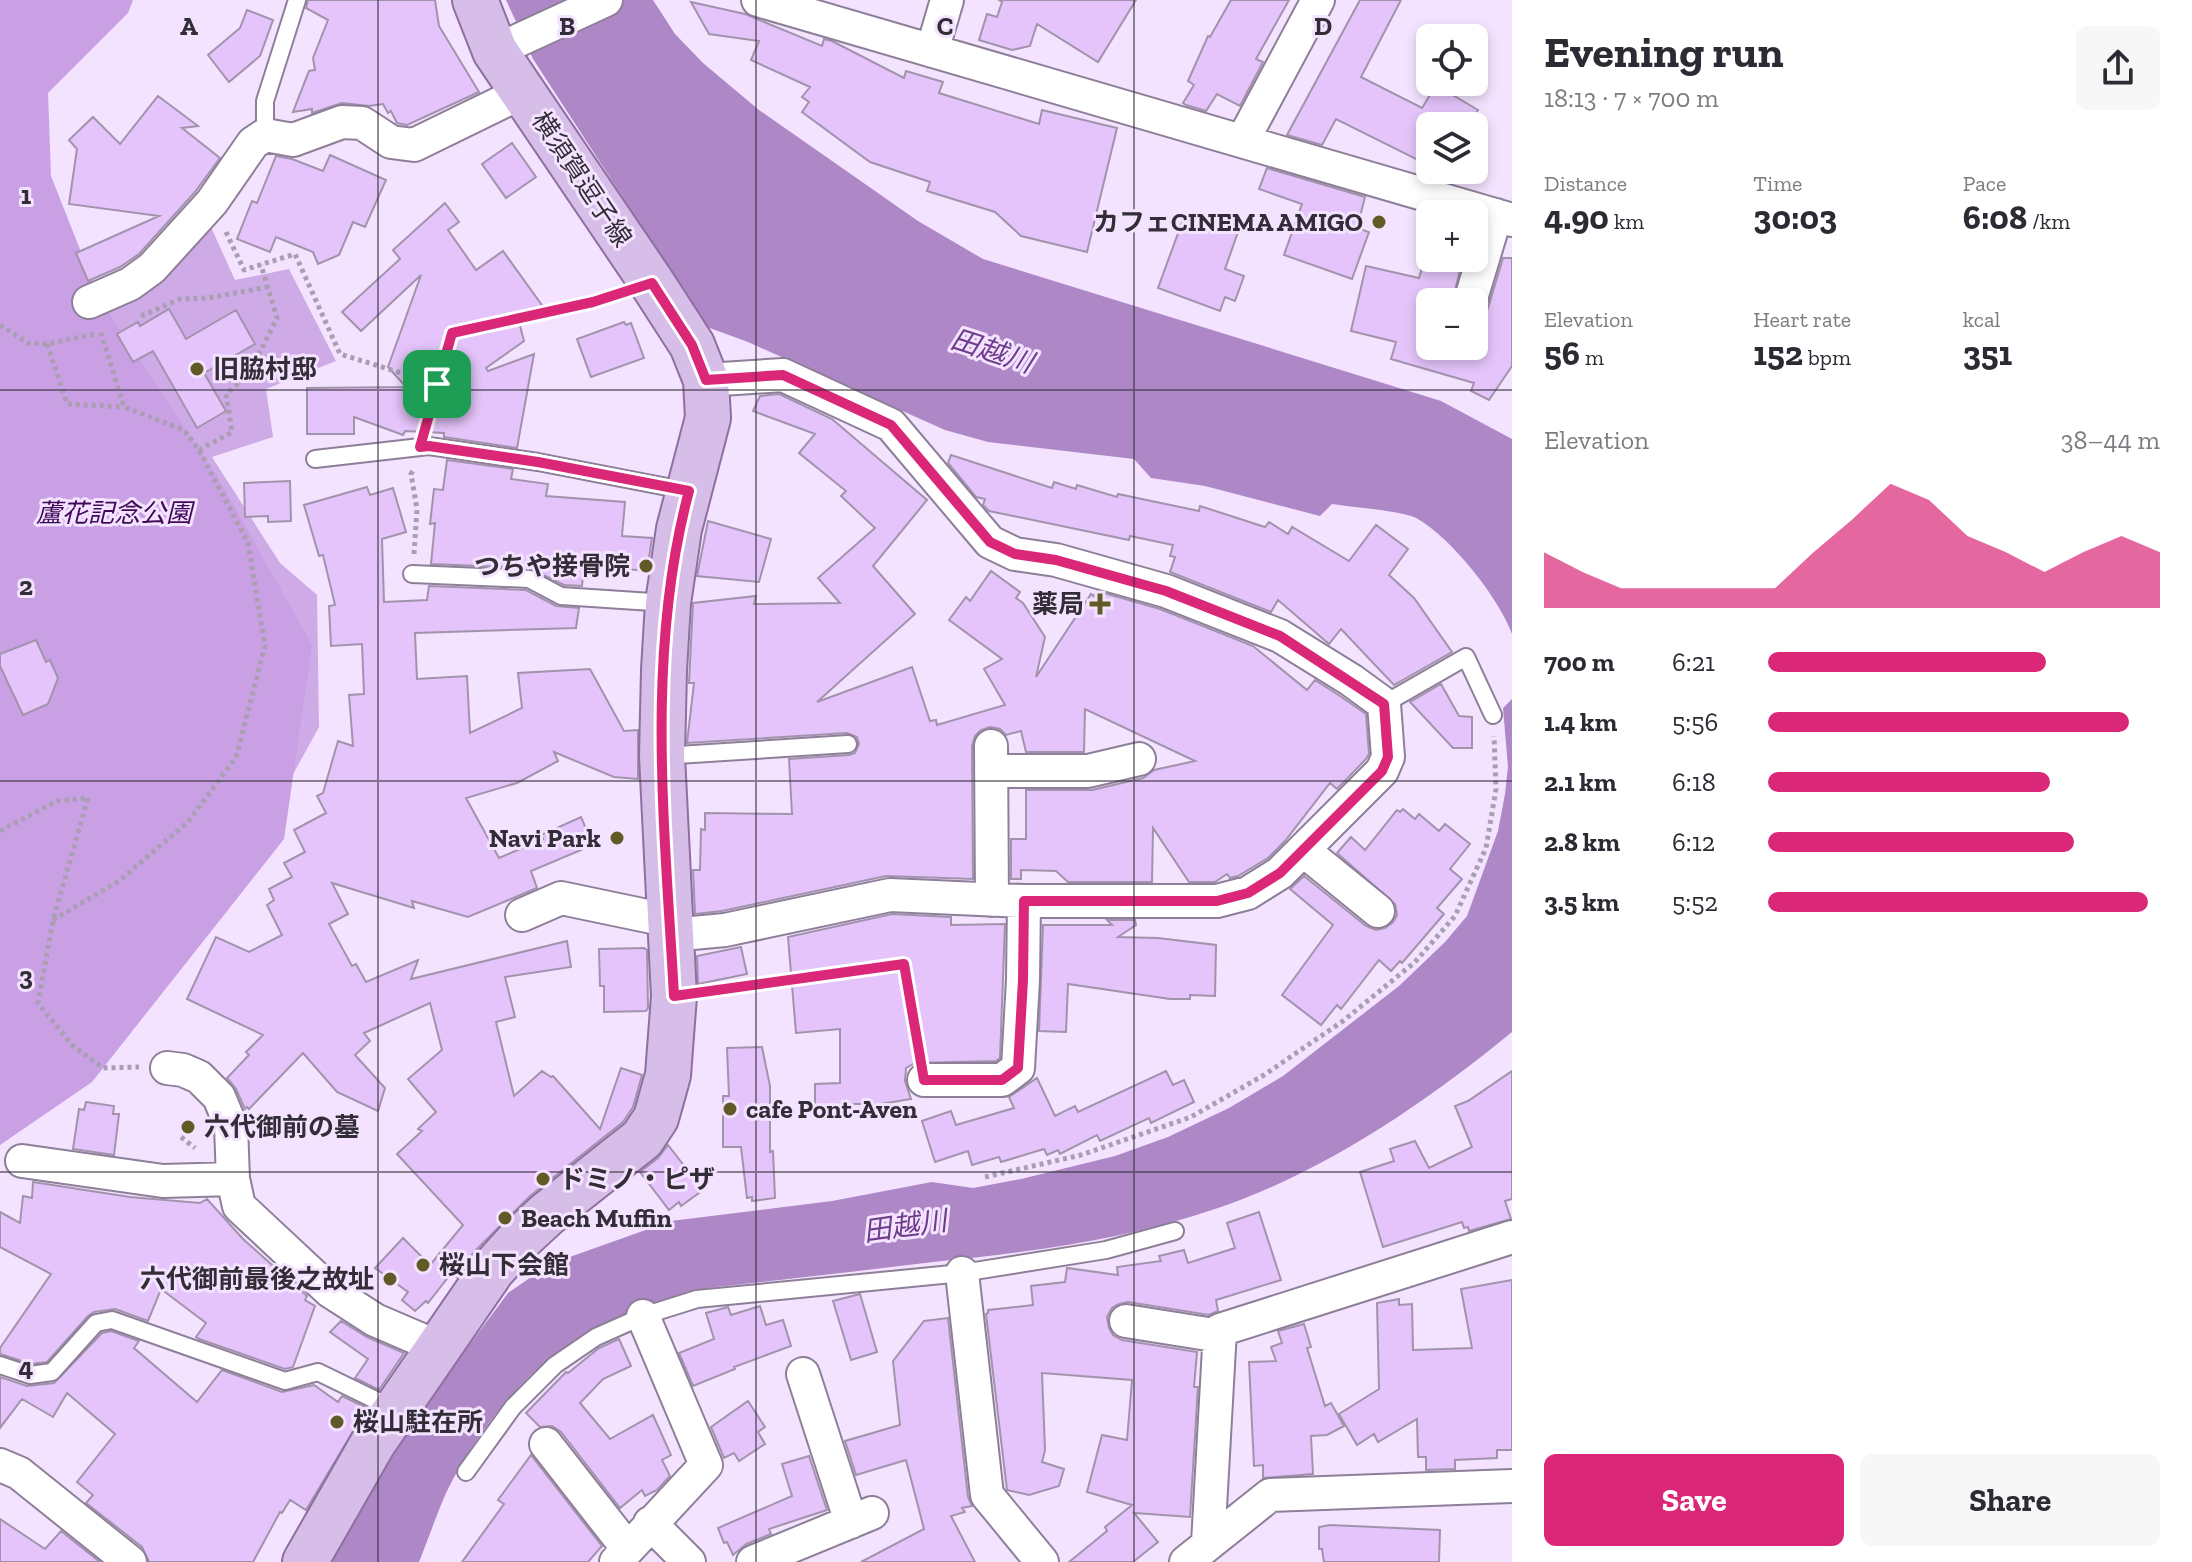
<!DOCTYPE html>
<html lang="en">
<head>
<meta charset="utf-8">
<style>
  body { margin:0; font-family:"Zilla Slab","Noto Sans JP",serif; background:#f7f7f7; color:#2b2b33; height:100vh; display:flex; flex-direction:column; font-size:30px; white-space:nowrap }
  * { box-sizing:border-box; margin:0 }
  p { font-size:26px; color:#7c7c81 }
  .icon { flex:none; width:44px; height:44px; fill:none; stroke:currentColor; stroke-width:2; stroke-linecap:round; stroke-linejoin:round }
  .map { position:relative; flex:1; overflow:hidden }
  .panel { display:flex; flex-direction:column; background:#fff; width:680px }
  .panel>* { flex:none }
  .buttons { position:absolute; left:1416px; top:24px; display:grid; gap:16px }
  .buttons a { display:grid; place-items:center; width:72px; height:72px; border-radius:12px; background:#fff; box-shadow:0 4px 12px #0003; font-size:40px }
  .pin { position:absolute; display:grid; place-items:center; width:68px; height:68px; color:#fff; margin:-34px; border-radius:16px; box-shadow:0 4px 12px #0006 }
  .round { display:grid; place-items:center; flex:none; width:84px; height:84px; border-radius:12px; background:#f7f7f7 }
  .overview { display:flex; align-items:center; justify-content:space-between; height:136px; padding:0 32px }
  h1 { font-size:44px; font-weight:700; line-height:60px }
  .metrics { display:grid; grid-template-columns:repeat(3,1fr); gap:12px; height:136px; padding:8px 32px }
  .metrics div { display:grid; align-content:center }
  .metrics b { font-size:34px; font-weight:700 }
  .metrics small { font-size:22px; font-weight:400 }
  .metrics p { font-size:22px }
  .chart { height:224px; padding:16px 32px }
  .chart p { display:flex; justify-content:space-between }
  .chart svg { width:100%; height:144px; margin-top:8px; fill:#db2777; opacity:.7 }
  .cta { display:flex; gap:16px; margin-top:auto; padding:16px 32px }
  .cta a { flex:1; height:92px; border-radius:12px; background:#db2777; color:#fff; font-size:32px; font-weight:700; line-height:92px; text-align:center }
  .cta a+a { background:#f7f7f7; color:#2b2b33 }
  ul { padding:0 32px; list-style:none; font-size:26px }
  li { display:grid; grid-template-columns:128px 96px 1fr; align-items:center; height:60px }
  li i { height:20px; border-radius:10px; background:#db2777 }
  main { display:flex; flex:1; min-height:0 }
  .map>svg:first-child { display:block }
  .green { fill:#ceaae6 }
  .forest { fill:#c8a0e3 }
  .water { fill:#ae87c7 }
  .building { fill:#e4c4fa; stroke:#a293ad; stroke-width:2 }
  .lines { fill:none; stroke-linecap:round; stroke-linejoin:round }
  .lane-casing { stroke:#8e7f99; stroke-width:20 }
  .street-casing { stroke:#8e7f99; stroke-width:36 }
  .primary-casing { stroke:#8d6fa0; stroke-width:48 }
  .path { stroke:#aa9eb3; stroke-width:5; stroke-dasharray:4 4; stroke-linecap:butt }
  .lane { stroke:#fff; stroke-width:16 }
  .street { stroke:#fff; stroke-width:32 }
  .primary { stroke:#d7bee8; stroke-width:44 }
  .route-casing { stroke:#fff; stroke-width:16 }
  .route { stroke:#db2777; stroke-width:10 }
  .grid { fill:none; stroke:#332d37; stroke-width:2; stroke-opacity:0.55 }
  .poi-dot { fill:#615a26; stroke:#f3e3ff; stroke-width:3 }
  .labels { text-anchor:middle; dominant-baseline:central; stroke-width:6; stroke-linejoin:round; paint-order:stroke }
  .street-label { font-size:26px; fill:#332d37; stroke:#f3e3ff }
  .poi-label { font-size:26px; font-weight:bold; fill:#332d37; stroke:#f3e3ff; text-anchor:start }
  .park-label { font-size:26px; font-style:italic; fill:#3f0858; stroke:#f3e3ff }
  .water-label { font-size:28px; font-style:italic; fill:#6e3c8b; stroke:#f3e3ff }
  .grid-label { font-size:26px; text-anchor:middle; font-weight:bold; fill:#332d37; stroke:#f3e3ff; stroke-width:6; stroke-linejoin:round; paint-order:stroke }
</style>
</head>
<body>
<main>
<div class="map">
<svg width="1512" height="1562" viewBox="0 0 1512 1562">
  <rect width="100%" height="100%" fill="#f3e3ff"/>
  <path class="green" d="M210 225 235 280 289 269 336 361 266 389 273 437 212 457 280 563 317 595 319 727 257 840 0 283 63 328Z"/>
  <path class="forest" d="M0 0H133L128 13 48 93 51 176 100 300 220 481 312 645 284 839 92 1082 0 1145Z"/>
  <path class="water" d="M506 0H653L675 34 703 63 759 110 918 221 983 259 1441 401 1512 439V634C1499 598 1452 539 1418 519 1405 511 1351 507 1332 504L1320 516 1205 486 1151 478 1134 459 988 442 945 430 748 342 707 327 533 59Z
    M1512 699V1032C1424 1104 1326 1171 1218 1208 1126 1240 1029 1252 933 1262 861 1271 789 1279 716 1287 592 1313 522 1361 457 1472 441 1499 431 1533 419 1562H330L352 1520 432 1395 508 1293 550 1264 671 1221 832 1201 932 1182 973 1188 1021 1179 1115 1156 1168 1137 1229 1108 1283 1076 1399 986 1445 942 1467 916 1498 831 1505 794 1508 767 1503 708Z"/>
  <path class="building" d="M308 0H435L439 26 479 92 407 125 397 123 391 111 388 113 383 104 369 106 342 103 312 113V109L293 112 309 71 315 70 313 58 328 20 306 8Z
    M999 0H1136L1098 62 1037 24 1030 46 1012 50 979 40 987 14 997 17 1002 2Z
    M1231 0H1289L1256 59 1263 62 1240 106 1217 94 1206 111 1186 105 1183 103 1194 85 1188 81 1208 36 1210 37Z
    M1360 0H1401L1361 77 1422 108 1436 85 1478 110 1468 126H1430V166L1336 119 1322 145 1287 135Z
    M691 2 745 14 822 46 824 39 832 41 904 78 906 71 943 82 939 93 1039 124 1042 110 1117 128 1087 252 1021 236 995 212 927 191 930 182 870 162 802 112 809 102 802 97 810 87 751 60 759 41 709 34Z
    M247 10 273 20 260 56 229 82 208 55 240 28Z
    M158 96 198 126 182 128 220 158 195 192 139 254 120 267 88 281 76 253 159 216 69 204 77 149 69 140 93 117 120 144Z
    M512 143 536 177 506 198 482 164Z
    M330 155 386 180 365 227 353 222 339 255 318 264 313 252 276 237 270 252 237 239 252 201 257 203 276 156 292 159 323 171Z
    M1267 168 1365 197 1357 228 1369 232 1352 279 1284 255 1302 204 1259 189Z
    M445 203 459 222 448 230 476 270 503 251 544 308 518 318 524 341 486 368 488 371 534 354 517 448 444 437V433L405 431 403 435 354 417V434H307V388L406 387 388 367 421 275 361 331 342 312 400 259 393 250Z
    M1184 217 1201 223 1202 220 1238 232 1225 269 1244 276 1235 301 1225 297 1220 311 1158 288Z
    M1425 258H1463L1452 302H1430V346H1474V320L1482 316 1488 308 1503 258H1512V366L1489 400 1471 391 1474 383 1391 359 1396 342 1351 331 1366 266 1419 278Z
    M169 309 186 339 236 310 255 344 204 373 226 411 197 428 153 351 133 362 117 334 138 322 140 326Z
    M624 322 626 325 631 323 644 358 591 377 577 339Z
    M779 394 832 419 927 500 873 566 915 614 817 702 912 667 930 721 936 720 937 725 1005 705 984 669 1002 659 949 620 966 597 970 601 991 571 1020 592 1016 598 1023 603 1045 637 1036 677 1091 594 1094 596 1097 591 1160 609 1253 646 1307 690 1315 680 1340 696 1366 714 1369 754 1366 759 1337 789 1330 783 1285 841 1268 858 1238 876 1230 878 1227 874 1215 882H1189L1153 828 1152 882H1068L1056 871 1021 870V879H1011V839H1026V790H1092L1143 778 1154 770 1195 761 1085 709 1084 752H1026L1021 731 1006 735 1000 729 990 727 981 730 975 736 972 746 973 879 886 876 722 911 695 914 693 870H700L701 829 705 830V813L792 814 789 759 849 755 855 753 859 744 857 737 847 733 687 743 694 683H689L693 603 756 596 754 604 840 603 818 578 875 528 841 496 846 491 799 453 815 434 753 411 760 396Z
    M951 455 1052 488 1054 482 1076 489 1077 485 1117 497 1118 494 1199 511 1200 506 1265 527 1269 522 1288 534 1292 527 1349 561 1376 525 1408 549 1389 575 1414 598 1452 652 1394 685 1341 629 1329 644 1278 600 1271 612 1170 572 1175 557 1170 556 1173 545 1130 536 1129 540 989 511 983 505 985 499 976 497 948 463Z
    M447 460 513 469 511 479 548 484 546 496 625 502 622 536 652 538 647 571 584 565 582 586 564 585 529 568 431 564 435 523 430 524 434 489 443 490Z
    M290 481 291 521 268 522V516L245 517 244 483Z
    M367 487 370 495 393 488 406 532 382 539 384 602 427 600 429 586 526 590 556 606 579 608 576 628 415 633 417 679 467 676 470 733 522 708 518 673 590 669 624 731 638 730V779L614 777 554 752 558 761 517 783 466 798 499 858 543 839 541 835 581 817 593 845 531 871 537 888 468 917 412 901 414 908 332 883 348 914 329 924 352 966 356 964 366 982 418 960 411 979 567 941 571 967 505 977 515 1017 496 1022 514 1096 542 1071 551 1077 553 1076 600 1129 621 1068 642 1075 633 1107 623 1122 530 1196 473 1253 457 1277 450 1275 428 1303 426 1301 415 1311 402 1300 408 1292 375 1268 403 1238 430 1265 463 1225 397 1154 422 1131 418 1129 436 1112 408 1079 442 1050 430 1003 364 1033 370 1041 355 1055 385 1088 378 1111 337 1092 303 1053 249 1109 247 1107 245 1109 236 1089 227 1078 249 1055 246 1052 263 1035 187 999 216 937 249 952 282 935 267 905 274 900 269 889 292 877 284 863 305 852 294 830 326 813 317 796 323 793 338 741 353 746 349 695 364 694 362 644 331 646 329 606 335 605 323 555 319 556 304 505Z
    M708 521 771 539 759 582 697 576Z
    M36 640 46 662 50 660 58 678 48 704 23 715 0 666V654Z
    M1441 684 1459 716 1472 717V748H1453L1410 702Z
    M1403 809 1415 819 1419 814 1439 831 1445 824 1470 844 1450 869 1462 879 1437 908 1444 914 1402 963 1400 961 1391 971 1379 960 1341 1009 1337 1005 1321 1025 1282 995 1333 925 1290 889 1304 876 1366 926 1376 930 1385 928 1393 922 1397 915 1395 904 1337 853 1351 837 1365 850 1397 810 1400 812Z
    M892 914 951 917V925L1005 924 1000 1058 996 1061 915 1063 906 1068 905 1081 911 1099 881 1104H853V1110L815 1111V1084L840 1083V1029L796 1033 788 937Z
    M1107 920H1135L1136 925 1118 937 1158 938 1216 945 1215 996 1190 995V999H1170L1068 984 1066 1032 1039 1031 1043 925H1112Z
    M741 947 747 974 698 984 697 956Z
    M644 948 647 950 648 1008 646 1011 604 1012V986H600L599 949Z
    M762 1047 770 1086V1152L773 1151 775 1198 752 1201V1197L747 1198 741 1147H723V1096H729L727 1048Z
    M1166 1071 1173 1085 1184 1080 1194 1102 1151 1123 1149 1118 1100 1141 1097 1135 1060 1154 1058 1150 1047 1155 1044 1149 1001 1162 999 1157 972 1165 968 1151 935 1162 922 1121 951 1111 956 1125 1014 1108 1009 1097 1037 1078 1055 1116 1075 1106 1078 1112Z
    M1512 1071V1199L1505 1201 1511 1219 1469 1231 1468 1227 1464 1228 1462 1222 1383 1247 1360 1172 1394 1161 1390 1149 1415 1141 1429 1168 1472 1147 1455 1106 1468 1101Z
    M86 1102 114 1106 113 1114H119L114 1155 73 1149 79 1109 84 1110Z
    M668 1145 703 1190 681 1206 679 1202 669 1210 640 1172 658 1158Z
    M33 1182 130 1197 200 1203 207 1199 243 1239 307 1296 305 1300 315 1306 293 1367 285 1369 199 1339 196 1337 206 1323 161 1289 148 1321 115 1309 94 1312 88 1316 47 1362 31 1364 0 1354V1348L51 1274 0 1247V1212L20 1223 23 1196 32 1198Z
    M1259 1212 1281 1280 1216 1300 1218 1311 1209 1315 1128 1302 1119 1304 1112 1308 1107 1317 1109 1328 1113 1335 1122 1340 1197 1352 1194 1387H1198L1190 1517 1134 1513 1158 1542 1133 1562H1069L1107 1531 1105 1527 1132 1505 1087 1492 1102 1435 1127 1440 1132 1380 1042 1373 1045 1450 1042 1462 1064 1469 1059 1486 1029 1495 1007 1490 986 1314 988 1313V1310L1033 1305 1031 1286 1065 1282 1067 1268 1118 1275 1117 1267 1161 1261 1159 1256 1184 1250 1188 1263 1235 1248 1227 1223Z
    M1512 1280V1450H1497V1458L1455 1460V1469L1426 1470V1457H1418L1417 1419 1378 1442 1374 1434 1357 1445 1339 1414 1379 1389 1377 1303 1399 1299V1305L1412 1304 1413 1350 1472 1348 1461 1289Z
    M860 1294 877 1352 851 1360 833 1301Z
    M760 1306 766 1325 783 1320 791 1346 734 1367 735 1369 693 1386 679 1353 714 1339 706 1313 728 1307 731 1315Z
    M948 1318 968 1497 972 1506 962 1508 965 1512 951 1516 975 1562H861L924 1529 906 1460 856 1475 845 1441 900 1425 893 1361 924 1321Z
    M341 1321 367 1337 404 1353 379 1390 355 1378 368 1359 330 1332Z
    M1304 1324 1311 1347 1307 1348 1325 1406 1331 1403 1344 1426 1327 1435 1311 1436 1313 1474 1263 1478V1465L1254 1466 1249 1362 1276 1361 1271 1347 1282 1343 1278 1331Z
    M111 1331 139 1341 134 1348 197 1402 222 1370 282 1392 314 1385 338 1402 342 1396 367 1408 306 1510 290 1500 282 1513 280 1512 253 1562H149L142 1547 86 1503 93 1495 77 1482 115 1434 67 1393 53 1417 22 1399 0 1428V1377L27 1386 54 1383 102 1333Z
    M619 1339 631 1366 603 1379 580 1403 610 1439 653 1415 671 1455 662 1460 670 1476 657 1490 645 1496 642 1490 620 1508 561 1432 552 1426 540 1427 526 1413 566 1372 568 1373 599 1348Z
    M748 1401 765 1427 758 1432 765 1444 739 1461 734 1453 724 1458 711 1427Z
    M531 1455 602 1546 588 1562H462L504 1504 498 1500Z
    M809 1456 827 1510 769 1529 771 1534 746 1544 733 1555 727 1542 724 1543 718 1528 792 1496 782 1464Z
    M0 1519 45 1549 61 1531 100 1562H0Z
    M1330 1525 1440 1530 1439 1562H1324L1322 1549H1319V1527Z"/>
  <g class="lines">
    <g class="lane-casing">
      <path id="lane" d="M265 135V101L297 0
        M315 459 429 446 538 462 688 491
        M412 574 529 579 561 596 667 603
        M1384 704 1466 657 1493 715
        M662 756 848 744
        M0 1365 30 1375 52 1372 96 1323 112 1320 285 1381 318 1372 394 1409
        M466 1472 513 1407 555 1365 596 1337 643 1316 697 1299 962 1273 1106 1250 1175 1231"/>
    </g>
    <g class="street-casing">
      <path id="street" d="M758 0 1512 220
        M495 51 606 0
        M932 51 947 0
        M1243 140 1318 0
        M89 302 130 284 152 268 212 202 253 143 265 135 293 140 342 122 362 123 391 142 414 145 523 92
        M1470 302 1496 215
        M991 746 992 900
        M991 771H1088L1139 759
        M1303 850 1378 911
        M522 915 561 898 671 921
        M671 935 725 930 890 895 1024 901H1217L1248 893 1280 873 1382 771 1388 757 1384 704 1351 680 1280 636 1166 591 1056 560 1015 554 990 542 891 425 783 375 706 380
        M167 1068 183 1070 199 1077 219 1097 231 1126 233 1179 239 1206 330 1291 375 1320 438 1347
        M924 1080H1002L1018 1068 1023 980 1024 901
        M22 1161 163 1181 233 1179
        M962 1273 987 1495 1042 1562
        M1126 1321 1220 1336
        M803 1374 851 1522
        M546 1444 628 1549
        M0 1465 19 1473 130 1562
        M650 1523 689 1562
        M1208 1543 1220 1330 1512 1237
        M616 1562 706 1465 643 1316
        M753 1562 872 1513
        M1186 1562 1270 1495 1512 1486"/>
    </g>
    <g class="primary-casing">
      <path id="primary" d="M305 1562 373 1443 492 1270 520 1239 547 1214 642 1139 656 1118 668 1075 674 996 662 756 664 670 668 603 679 529 708 418 706 380 692 345 652 283 495 51 475 0"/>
    </g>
    <path class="path" d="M226 232 244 270 295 254 340 354 437 384
      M141 316 180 299 208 298 268 287
      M0 325 28 343 47 344 95 334
      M47 344 67 404 124 407
      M426 426 452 333 593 302 616 294
      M199 450 232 432 226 394 249 374 277 318 261 265
      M414 554 417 509 411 474 414 469
      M0 831 57 801 88 798 53 920 38 1003 72 1045 103 1068 139 1067
      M53 920 119 881 188 822 236 757 265 646 248 543 199 450 184 430 124 407 101 333
      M707 991 904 964 919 1053
      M181 1137 195 1148
      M985 1177 1081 1155 1191 1117 1264 1075 1343 1021 1415 962 1455 916 1486 848 1496 789 1494 736"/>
    <use href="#lane" class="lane"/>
    <use href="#street" class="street"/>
    <use href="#primary" class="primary"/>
  </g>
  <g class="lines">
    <g class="route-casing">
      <path id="route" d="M652 283 692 345 706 380 783 375 891 425 990 542 1015 554 1056 560 1166 591 1280 636 1384 704 1388 757 1382 771 1280 873 1248 893 1217 901H1024L1023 980 1018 1068 1002 1080H924L904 964 674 996C665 829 645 655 689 491L538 462 429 446 420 447 452 333 593 302Z"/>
    </g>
    <use href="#route" class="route"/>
  </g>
  <path class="grid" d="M378 0V1562M756 0V1562M1134 0V1562M0 390H1512M0 781H1512M0 1172H1512"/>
  <g class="poi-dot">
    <circle cx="1379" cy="222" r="8"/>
    <circle cx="197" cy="369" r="8"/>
    <circle cx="646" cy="566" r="8"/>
    <path d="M1096 592h8v8h8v8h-8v8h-8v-8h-8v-8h8z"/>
    <circle cx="617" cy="838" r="8"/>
    <circle cx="730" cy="1109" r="8"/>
    <circle cx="188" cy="1127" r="8"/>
    <circle cx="543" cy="1179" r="8"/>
    <circle cx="505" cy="1218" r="8"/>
    <circle cx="423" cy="1265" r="8"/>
    <circle cx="390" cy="1279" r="8"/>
    <circle cx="337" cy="1422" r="8"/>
  </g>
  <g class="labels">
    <g class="street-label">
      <text transform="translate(582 179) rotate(56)">横須賀逗子線</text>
    </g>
    <g class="poi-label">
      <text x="1363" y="222" text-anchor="end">カフェCINEMA AMIGO</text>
      <text x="213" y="369">旧脇村邸</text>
      <text x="630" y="566" text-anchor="end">つちや接骨院</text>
      <text x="1084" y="604" text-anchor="end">薬局</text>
      <text x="601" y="838" text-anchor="end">Navi Park</text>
      <text x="746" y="1109">cafe Pont-Aven</text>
      <text x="204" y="1127">六代御前の墓</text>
      <text x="559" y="1179">ドミノ・ピザ</text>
      <text x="521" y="1218">Beach Muffin</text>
      <text x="439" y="1265">桜山下会館</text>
      <text x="374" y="1279" text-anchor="end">六代御前最後之故址</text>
      <text x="353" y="1422">桜山駐在所</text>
    </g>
    <g class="park-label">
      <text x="114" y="513">蘆花記念公園</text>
    </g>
    <g class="water-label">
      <text transform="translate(992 351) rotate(18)">田越川</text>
      <text transform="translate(905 1226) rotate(-8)">田越川</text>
    </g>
  </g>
  <g class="grid-label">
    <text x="189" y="35">A</text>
    <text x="567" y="35">B</text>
    <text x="945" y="35">C</text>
    <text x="1323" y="35">D</text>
    <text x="26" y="204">1</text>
    <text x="26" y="595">2</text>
    <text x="26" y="985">3</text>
    <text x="26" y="1376">4</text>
  </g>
</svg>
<div class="buttons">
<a><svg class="icon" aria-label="locate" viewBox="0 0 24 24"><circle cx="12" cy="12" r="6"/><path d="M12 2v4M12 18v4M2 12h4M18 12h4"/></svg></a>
<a><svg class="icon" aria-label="layers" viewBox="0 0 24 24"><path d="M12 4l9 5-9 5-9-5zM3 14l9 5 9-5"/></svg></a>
<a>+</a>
<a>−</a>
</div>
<div class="pin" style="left:437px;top:384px;background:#1e9e55"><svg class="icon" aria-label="arrive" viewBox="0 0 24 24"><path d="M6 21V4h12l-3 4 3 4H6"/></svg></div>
</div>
<section class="panel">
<div class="overview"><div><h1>Evening run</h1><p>18:13 · 7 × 700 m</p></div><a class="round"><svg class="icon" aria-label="share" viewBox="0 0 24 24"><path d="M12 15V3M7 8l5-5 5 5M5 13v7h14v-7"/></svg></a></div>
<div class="metrics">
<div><p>Distance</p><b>4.90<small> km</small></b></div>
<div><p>Time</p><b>30:03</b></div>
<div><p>Pace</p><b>6:08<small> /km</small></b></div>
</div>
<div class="metrics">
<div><p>Elevation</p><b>56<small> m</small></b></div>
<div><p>Heart rate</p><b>152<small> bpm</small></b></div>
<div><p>kcal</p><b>351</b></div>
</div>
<div class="chart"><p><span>Elevation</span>38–44 m</p>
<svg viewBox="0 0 160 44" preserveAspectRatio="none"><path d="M0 44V27L10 33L20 38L30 38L40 38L50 38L60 38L70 27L80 17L90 6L100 11L110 22L120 27L130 33L140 27L150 22L160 27V44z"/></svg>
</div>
<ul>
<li><b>700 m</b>6:21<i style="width:71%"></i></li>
<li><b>1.4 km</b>5:56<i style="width:92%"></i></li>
<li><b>2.1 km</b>6:18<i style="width:72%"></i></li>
<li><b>2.8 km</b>6:12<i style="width:78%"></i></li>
<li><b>3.5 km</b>5:52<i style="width:97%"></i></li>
</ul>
<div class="cta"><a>Save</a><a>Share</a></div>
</section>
</main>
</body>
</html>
